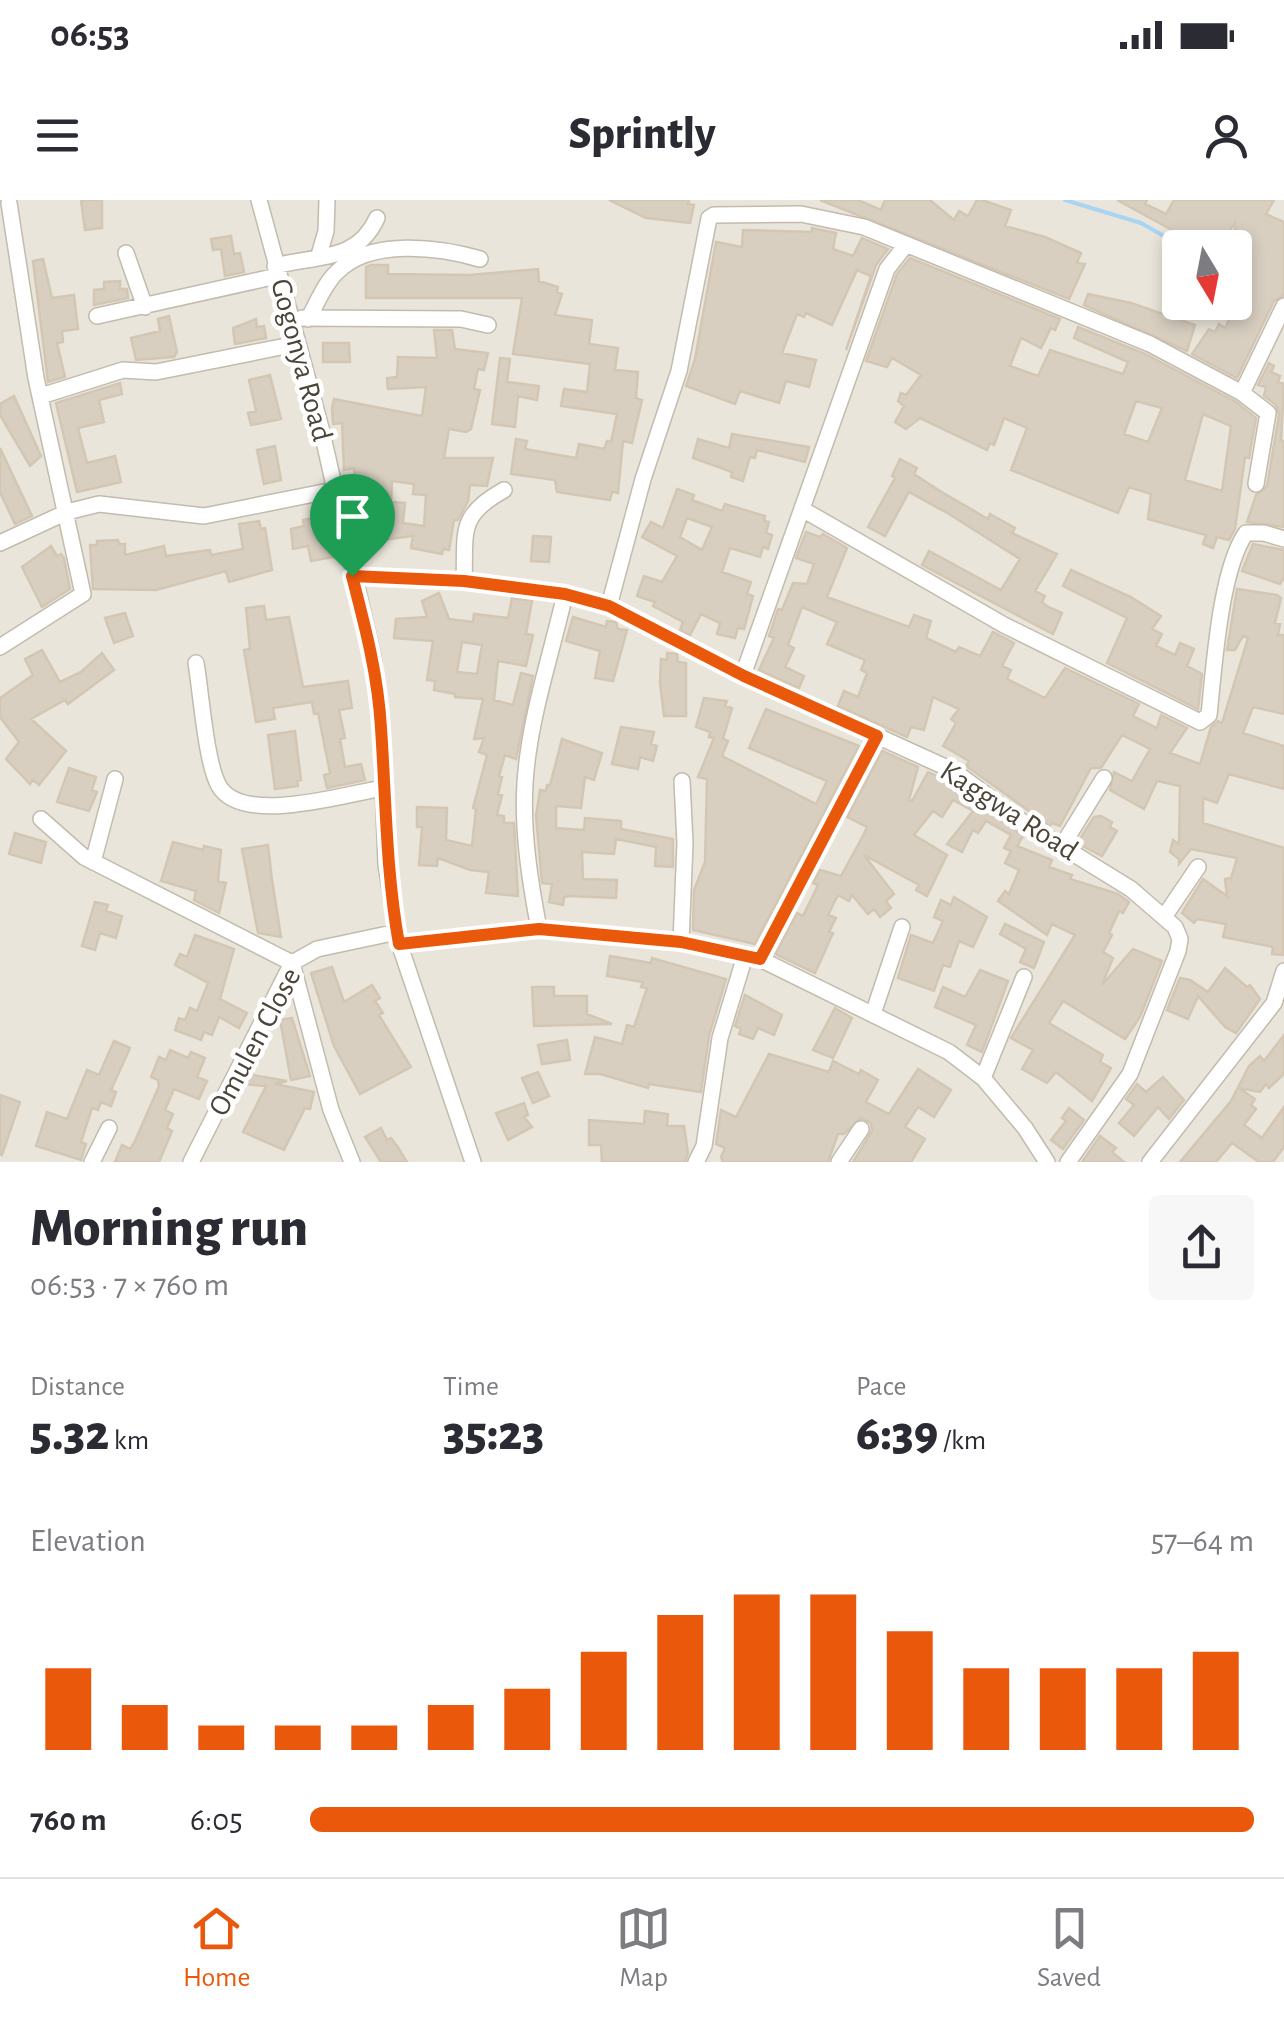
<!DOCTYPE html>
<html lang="en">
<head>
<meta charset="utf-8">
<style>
  body { margin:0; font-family:"Alegreya Sans",sans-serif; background:#f7f7f7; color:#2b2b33; height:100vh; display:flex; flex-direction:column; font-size:38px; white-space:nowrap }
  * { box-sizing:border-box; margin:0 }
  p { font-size:32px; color:#7c7c81 }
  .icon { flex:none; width:55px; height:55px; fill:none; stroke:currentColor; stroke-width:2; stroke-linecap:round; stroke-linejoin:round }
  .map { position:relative; height:962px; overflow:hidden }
  .side { display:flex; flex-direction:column; background:#fff; flex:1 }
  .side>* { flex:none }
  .needle { width:65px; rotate:170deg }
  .buttons { position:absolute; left:1162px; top:30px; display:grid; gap:20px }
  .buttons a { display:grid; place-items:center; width:90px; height:90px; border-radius:10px; background:#fff; box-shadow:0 5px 15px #0003; font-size:50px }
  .pin { position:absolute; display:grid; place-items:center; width:85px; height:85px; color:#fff; margin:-102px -42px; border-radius:50% 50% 50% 0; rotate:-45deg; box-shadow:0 0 10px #0007 }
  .pin .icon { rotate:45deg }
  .round { display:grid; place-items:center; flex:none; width:105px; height:105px; border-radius:10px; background:#f7f7f7 }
  .head { display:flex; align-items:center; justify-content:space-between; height:170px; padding:0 30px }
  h1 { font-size:55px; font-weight:800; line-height:75px }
  .metrics { display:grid; grid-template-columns:repeat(3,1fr); gap:15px; height:170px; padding:10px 30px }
  .metrics div { display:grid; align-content:center }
  .metrics b { font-size:50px; font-weight:800 }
  .metrics small { font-size:28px; font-weight:400 }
  .metrics p { font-size:28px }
  .chart { height:280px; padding:20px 30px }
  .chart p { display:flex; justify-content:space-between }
  .chart svg { width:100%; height:180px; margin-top:10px; stroke:#ea580c; stroke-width:6 }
  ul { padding:0 30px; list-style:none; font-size:32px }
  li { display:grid; grid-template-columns:160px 120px 1fr; align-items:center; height:75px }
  li i { height:25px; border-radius:12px; background:#ea580c }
  .status { display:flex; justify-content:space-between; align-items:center; height:70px; padding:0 50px; background:#fff; direction:ltr }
  .status svg { height:28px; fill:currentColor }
  header { display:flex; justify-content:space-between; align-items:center; height:130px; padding:0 30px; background:#fff; font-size:45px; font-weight:800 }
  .tab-bar { display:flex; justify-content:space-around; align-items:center; height:140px; border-top:2px solid #e1e1e2; background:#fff; font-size:28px; color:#7c7c81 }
  .tab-bar a { display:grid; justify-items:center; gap:5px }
  .tab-bar .selected { color:#ea580c }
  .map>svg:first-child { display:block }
  .residential { fill:#eae5da; fill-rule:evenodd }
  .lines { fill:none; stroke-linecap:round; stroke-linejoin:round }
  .stream { stroke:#a9d4f2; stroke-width:4 }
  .building { fill:#d8cfc1; stroke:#d3c7b4; stroke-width:2.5; fill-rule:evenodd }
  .minor-casing { stroke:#c2bbae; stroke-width:18 }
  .minor { stroke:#fff; stroke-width:15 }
  .route-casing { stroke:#fff; stroke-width:20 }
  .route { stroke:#ea580c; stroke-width:12 }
  .labels { text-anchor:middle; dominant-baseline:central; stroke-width:9; stroke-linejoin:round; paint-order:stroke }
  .street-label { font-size:30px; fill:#4b4439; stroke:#fff }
</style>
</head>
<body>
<div class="status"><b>06:53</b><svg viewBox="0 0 49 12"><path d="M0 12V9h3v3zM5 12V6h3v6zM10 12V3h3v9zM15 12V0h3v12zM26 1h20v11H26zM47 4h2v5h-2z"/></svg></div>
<header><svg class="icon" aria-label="menu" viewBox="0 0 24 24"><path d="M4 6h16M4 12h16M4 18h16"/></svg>Sprintly<svg class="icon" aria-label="person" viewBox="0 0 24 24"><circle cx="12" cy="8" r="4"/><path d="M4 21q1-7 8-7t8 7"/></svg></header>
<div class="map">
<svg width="1284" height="962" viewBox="0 0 1284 962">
  <rect width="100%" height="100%" fill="#f6f3ec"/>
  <path class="residential" d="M0 0H1284V962H0ZM1180 48H1235V102H1180Z"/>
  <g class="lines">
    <path class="stream" d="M1065 0 1141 23 1185 48"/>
  </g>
  <path class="building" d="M81 0H102V28L85 30Z
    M609 0H689L688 4 694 5 690 23 646 18Z
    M820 0H858L881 10 885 0H930L954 20 959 11 968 16 977 0H982L1011 10 1005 26 1045 37 1081 53 1077 63 1085 64 1069 99Z
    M1117 0H1147L1145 4 1166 14 1174 0H1274L1266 14 1284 22V95L1274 101 1237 178 1192 154 1209 129 1215 132 1219 124 1225 128 1238 102 1235 100V23L1217 48H1205Z
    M812 28 836 33 833 49 853 56 862 38 888 49 876 65 846 150 871 76 857 70 832 125 806 113 804 117 797 114 782 153 816 160 809 187 786 181 779 203 740 191 735 204 686 186 695 159 716 42 742 47 743 30 812 32Z
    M231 36 234 54 240 53 244 72 225 76 221 49 213 50 211 39Z
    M910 58 1060 119 1055 130 1051 128 1041 148 1021 138 1010 166 1038 176 1050 150 1123 174 1128 162 1074 138 1078 127 1145 154 1236 202 1256 218 1249 258 1245 257 1235 329 1229 340 1217 337 1213 348 1203 344 1206 335 1148 319 1151 294 1129 287 1118 313 1011 270 1027 228 1004 218 994 245 990 243 987 250 920 218 906 229 895 222 904 206 898 201 901 193 906 195 921 175 892 158 887 167 866 161 897 74ZM1136 201 1162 208 1148 242 1124 234ZM1203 214 1231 226 1222 291 1185 280Z
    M43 59 52 98 74 95 78 129 62 131 63 142 57 143 65 177 48 182 33 61Z
    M371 65H388V74L470 75 538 69 539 81 558 87 557 92 562 94 555 115 592 120 589 144 618 148 615 170 638 172 636 198 642 200 632 243 623 241 618 293 612 292 610 300 557 292 555 280 511 274 516 239 527 241 525 249 576 258 579 244 604 249 607 241 611 242 617 214 561 206 564 189 587 192 590 164 513 154 522 98H366V67Z
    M120 81V89H127L128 98 94 105V90L104 89V82Z
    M1088 94 1131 103 1195 125 1187 151 1084 105Z
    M169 116 177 152 174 157 136 160 131 138 160 131 158 119Z
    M256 119 257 127 264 126 266 138 235 144 233 128Z
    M434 130H452L455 149 488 153 484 170 478 169 474 189 480 190 471 229 466 232 449 229 444 258H493L487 286 470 285 468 301 458 320H454L449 350 443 349 442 354 411 348 413 336 380 340 377 314 358 315 354 268 344 270 342 223 333 224 332 208 334 199 422 216 426 187 388 189 387 178 397 177 398 157 437 158ZM392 281 414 284 413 294 426 295 424 326 403 323 405 303 391 302Z
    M323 143H349L350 162H323Z
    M500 158 510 159 507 182 539 186 537 200 518 196 515 227 492 224Z
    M1269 163 1274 166 1271 172 1280 176 1278 182 1284 184 1281 241H1284V327L1247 322 1256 295 1267 286 1279 215 1276 205 1264 196 1266 187 1258 185Z
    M270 175 281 219 251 225 248 213 256 211 249 180Z
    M120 183 122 194 99 200 104 222 78 228 87 263 115 256 121 282 77 292 56 203Z
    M14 196 41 256 30 266 0 215V204Z
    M732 234 809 247 805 262 757 250 755 258 750 257 743 281 731 277 732 272 693 258 698 239 729 248Z
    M275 246 281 280 264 284 257 250Z
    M0 248 32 316 15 324 0 292Z
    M900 259 917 268 914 274 940 291 988 319 990 314 1015 328 1012 333 1057 354 1035 391 1045 396 1042 402 1048 407 1062 413 1053 434 922 365 929 351 1001 390 1020 359 949 314 909 292 885 336 868 327 895 278 892 276Z
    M677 289 694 295 692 300 722 311 725 304 765 316 764 321 769 322 766 333 772 335 768 349 763 347 760 357 730 348 722 372 751 382 747 394 753 396 744 429 738 428 735 438 717 434 720 423 701 414 690 435 680 430 683 422 653 406 655 402 637 396 644 376 662 382 677 356 642 337 651 322 663 328ZM687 318 712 327 702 350 680 337Z
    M320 317 322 326 326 325 333 357 311 361 308 346 293 349 291 329 304 326 303 320Z
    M259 321 261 329 265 328 272 370 229 382 226 371 156 390 93 389 90 345H97V341L118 340 119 344H125V355L164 346 166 356 210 350 211 355 243 349 239 324Z
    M806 332 820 337 823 334 847 348 827 397 909 427 914 415 931 421 926 438 956 452 959 447 980 456 993 432 1014 443 1002 466 1011 470 1007 479 1045 498 1065 468 1139 504 1133 516 1157 528 1161 515 1187 528 1170 553 1200 564 1211 527 1218 521 1222 523 1248 438 1243 436 1235 450H1227L1237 389 1277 395 1281 398 1275 423 1280 424 1278 435H1284V514L1253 507 1243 533 1284 546V589L1229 574 1217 603 1203 598V623L1284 648 1283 755 1272 754 1273 747 1223 737 1226 724 1197 719 1194 723 1182 713 1203 679 1227 696 1225 679 1231 678 1237 658 1191 649 1179 664V659L1170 652 1173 640 1179 644 1180 586 1157 581 1144 609 1110 590 1114 572 1132 581 1150 549 1122 535 1101 568H1091L1060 626 1052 623 1050 626 966 566 969 561 943 546 956 523 951 519 959 509 933 497 924 530 911 527 907 537 838 506 844 491 858 497 867 473 861 470 865 460 827 444 837 422 802 407 788 445 794 448 785 467 804 476 799 488 759 470 774 438 769 436 778 409 782 410 793 383 807 384 814 364 796 358Z
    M533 336 551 337 549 362 531 361Z
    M1253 344 1284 350V378L1280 384 1242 371Z
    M51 346 57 356 61 354 64 358 70 389 42 407 22 367Z
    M1071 370 1131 397 1161 416 1152 429 1162 434 1156 446 1175 455 1180 443 1194 449 1187 466 1202 474 1198 509 1107 463 1127 418 1063 386Z
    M439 393 449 419 473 422 474 414 508 418 512 398 532 401 526 434 533 435 526 466 498 461 494 500 513 505 521 473 533 476 516 559 505 555 499 576 502 577 498 594 502 595 497 615 504 616V623H514L518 696 486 693 489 672 470 670 438 658 437 666 419 665 422 627H417V607L447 608 446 640 472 646 476 609 473 608 487 555 479 552 484 538 474 539 483 499 455 497V494L434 490 435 481 427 480 433 441 394 438 396 419 427 417 422 401ZM462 442 482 445 477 474 457 472Z
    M264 406 266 420 289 417 303 487 348 481 352 508 339 510 345 538 340 539 345 567 361 564 365 580 327 588 324 575 330 573 318 513 314 514 312 502 273 508 275 519 256 522 244 450 250 449 246 408Z
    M125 413 133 436 114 443 105 418Z
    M573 417 606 427 607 421 616 422 618 429 627 430 613 481 595 478 600 451 566 441Z
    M42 450 60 482 81 472 102 453 114 470 68 504 65 500 31 519 66 551 39 585 33 580 30 584 6 559 19 542 0 517V498L33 475 25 459Z
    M667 453 677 454 678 462 686 463V516H664L660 483 661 459 667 460Z
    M704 498 727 501 725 506 732 508 723 539 728 541 722 556 816 604 827 581 749 548 766 509 859 546 755 744 693 730 694 690 705 662 707 579 698 577 714 538 709 537 710 532 696 527Z
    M621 527 654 532 651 544 657 546 653 561 640 557 638 569 612 564Z
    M295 531 301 580 297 581 298 586 275 589 268 535Z
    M562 539 602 553 594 580 585 577 581 608 556 606V628L584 630 585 618 621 621V629L673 639V667L655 666 656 647 616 639 614 654 582 652 583 679 617 680 616 698 570 696 564 697 563 705 549 702 552 684 542 683 536 616 540 590 546 591 547 585H550Z
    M882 551 918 567 909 600 912 601 928 572 948 581 1023 636 1017 646 1052 660 1049 667 1072 675 1070 679 1118 694 1129 702 1123 713 1119 711 1109 733 1112 735 1103 752 1113 758 1102 785 1133 749 1162 761 1140 817 1125 839 1063 801 1049 823 1103 855 1100 862 1111 868 1092 901 1056 872 1047 883 1022 869 1033 850 1011 838 1075 735 1052 724 1047 735 998 701 1005 691 1009 694 1019 670 1005 663 1011 651 1004 648 1011 635 986 621 978 633 973 630 962 652 947 644 973 611 953 600 942 617 933 611 914 635 947 655 927 696 916 690 919 685 864 655 894 694 886 701 891 708 880 717 874 709 868 714 852 695 849 701 838 695 828 715 836 718 829 732 833 733 815 773 775 754 797 713 803 716 818 685 813 683 820 670 841 676 864 634 867 627 847 617Z
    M69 568 96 577 92 590 97 592 89 611 57 602Z
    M1101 616 1112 622 1110 627 1117 631 1102 656 1077 643 1094 617Z
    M15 633 46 642 41 663 9 654Z
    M173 642 203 650 204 646 221 650 218 681 226 683 219 713 194 700 196 691 161 681Z
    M268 645 272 680 281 737 258 733 242 649Z
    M954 697 987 717 973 747 959 741 950 767 943 765 934 791 898 778 911 735 933 743 943 721 934 717 941 700 951 705Z
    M95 702 108 705 106 711 122 716 116 738 100 733 95 750 82 746Z
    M1005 724 1044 742 1034 768 1020 762 1026 749 1000 734Z
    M195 735 234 749 220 799 247 813 239 828 219 817 212 835 204 832 201 840 175 830 179 818 185 820 190 808 197 811 208 783 175 765 180 754 187 757Z
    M610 756 651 763 652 758 726 779 709 836 701 892 649 884 648 888 600 874H585L595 837 622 844 627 825 634 827 647 788 641 787 643 782 607 776Z
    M332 767 344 802 372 785 380 798 375 801 383 813 379 815 411 867 360 894 334 846 311 773Z
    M1225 768 1247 787 1250 785 1260 799 1236 833 1225 827 1198 796 1188 819 1167 810 1180 778 1190 780 1208 792Z
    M980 770 1008 781 982 852 967 845 976 825 935 807 943 787 965 797Z
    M532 787H554V796H587V814L612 824 534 826Z
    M745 795 782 815 774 835 758 828 753 839 739 834 741 829 735 826Z
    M835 808 852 818 833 858 813 850Z
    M292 818 310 876 291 880 280 820Z
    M1284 835V874L1269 888 1266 884 1260 892 1239 888 1255 899 1251 905 1256 909 1244 925 1262 938 1284 907V947L1273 962H1259L1232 943 1216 962H1180L1231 901 1249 866 1260 856 1264 861Z
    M567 840 570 860 542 864 538 845Z
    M114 841 130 848 111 890 116 892 111 906 101 902 98 910 92 908 81 942 86 944 81 960 36 946 47 912 67 919 87 870 99 875Z
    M170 850 188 858 191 852 205 858 197 877 207 881 199 899 174 889 165 910 173 914 167 928 172 931 159 962H115L122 945 130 949 135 941 159 886 158 880 151 877 159 857 166 860Z
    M769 854 829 872 833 861 859 874 861 870 878 880 866 902 889 914 918 869 951 890 934 917 918 907 905 927 925 939 911 962H853L872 931 871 923 861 918 844 934H838L828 962H723L721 957 725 948 716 944 721 910 736 917Z
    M251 869 253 875 287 881 275 884 314 892 310 909 305 908 284 950 243 932 266 886 243 884Z
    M538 872 549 896 533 903 522 878Z
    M1163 877 1184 900 1169 919 1158 907 1134 936 1119 923 1134 905 1126 899 1137 884 1146 892Z
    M0 895 20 902 2 955 0 954Z
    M524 903 528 915 524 917 532 927 508 940 496 913Z
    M1069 908 1084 920 1063 949 1051 940 1066 921 1062 918Z
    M645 911 668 914 667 926H684L688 953 685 962H602L601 945H589V920L644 924Z
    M381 928 387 940 391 938 397 946 407 962H381L365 937Z
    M1100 936 1116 948 1112 952 1124 962H1082Z"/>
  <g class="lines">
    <g class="minor-casing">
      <path id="minor" d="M259 0 321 228 373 457 381 525 386 665 399 743 473 962
        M126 53 145 107
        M319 55 326 31 327 0
        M275 66C317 55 357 62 377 18
        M97 116 277 76
        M302 118 461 119 488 125
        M308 119C317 104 324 84 337 72 370 38 439 47 480 59
        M1242 193 1284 106
        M41 196 123 170 156 172 296 144
        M802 309 1004 425 1200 522 1209 515C1214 468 1220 370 1246 333H1264L1284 339
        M0 343 67 312 99 304 204 316 334 290
        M352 375 464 381 565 394 609 406 743 475 954 571 1024 623 1131 689 1175 727 1180 739 1178 751 1130 874 1068 962
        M464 381C466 332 457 316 504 290
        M609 406 643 279 679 171 709 18 714 15 801 14 864 27 1150 144 1242 193 1268 213 1256 284
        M0 447 83 394 36 178 9 3
        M196 463C201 492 206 564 219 586 242 626 345 594 383 588
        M743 475 887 69 905 46
        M41 619 84 657 292 763 331 910 352 962
        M1062 646 1104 578
        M93 662 115 579
        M1164 717 1198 667
        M539 729C530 681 522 632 525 583 529 519 551 456 565 394
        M681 742 685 643 682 581
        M399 743 539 729 681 742 760 759 949 852 983 878 1025 928 1047 962
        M760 759 877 536
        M873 814 902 727
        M983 878 1024 777
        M92 962 109 928
        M191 962 292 763 317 749 397 732
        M696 962 704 946 720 838 745 756
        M839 962 861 929
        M1150 962 1274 803 1284 771"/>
    </g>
    <use href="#minor" class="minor"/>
  </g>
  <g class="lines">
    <g class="route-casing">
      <path id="route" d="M352 376 464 381 565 394 609 406 744 476 877 536 760 759 681 742 539 729 399 744C386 671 386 601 381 528 378 475 365 426 352 376Z"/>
    </g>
    <use href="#route" class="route"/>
  </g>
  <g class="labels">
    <g class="street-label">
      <text transform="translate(301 160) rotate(75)">Gogonya Road</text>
      <text transform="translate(1009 611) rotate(33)">Kaggwa Road</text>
      <text transform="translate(255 842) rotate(-62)">Omulen Close</text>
    </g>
  </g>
</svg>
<div class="buttons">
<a><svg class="needle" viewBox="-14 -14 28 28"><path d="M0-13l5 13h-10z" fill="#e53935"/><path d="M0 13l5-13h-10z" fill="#7c7c81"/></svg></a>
</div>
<div class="pin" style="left:352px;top:376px;background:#1e9e55"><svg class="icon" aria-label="arrive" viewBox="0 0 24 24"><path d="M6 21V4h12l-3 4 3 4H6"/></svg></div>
</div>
<section class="side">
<div class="head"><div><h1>Morning run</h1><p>06:53 · 7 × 760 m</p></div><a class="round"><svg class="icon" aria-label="share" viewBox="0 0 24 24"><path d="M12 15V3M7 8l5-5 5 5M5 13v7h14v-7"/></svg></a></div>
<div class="metrics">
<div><p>Distance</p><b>5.32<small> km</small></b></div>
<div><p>Time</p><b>35:23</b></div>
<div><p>Pace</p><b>6:39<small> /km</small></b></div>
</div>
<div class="chart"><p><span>Elevation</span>57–64 m</p>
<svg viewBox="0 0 160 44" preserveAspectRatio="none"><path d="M5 44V24M15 44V33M25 44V38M35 44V38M45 44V38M55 44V33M65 44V29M75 44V20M85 44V11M95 44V6M105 44V6M115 44V15M125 44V24M135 44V24M145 44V24M155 44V20"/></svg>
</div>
<ul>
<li><b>760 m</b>6:05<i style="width:100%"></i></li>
</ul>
</section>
<nav class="tab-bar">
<a class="selected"><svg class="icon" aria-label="home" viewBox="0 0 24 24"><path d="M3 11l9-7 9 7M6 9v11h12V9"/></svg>Home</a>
<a><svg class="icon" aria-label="map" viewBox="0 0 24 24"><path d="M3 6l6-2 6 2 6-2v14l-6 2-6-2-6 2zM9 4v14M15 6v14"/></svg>Map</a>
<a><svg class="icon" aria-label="saved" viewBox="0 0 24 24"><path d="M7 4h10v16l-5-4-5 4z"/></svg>Saved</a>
</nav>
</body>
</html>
